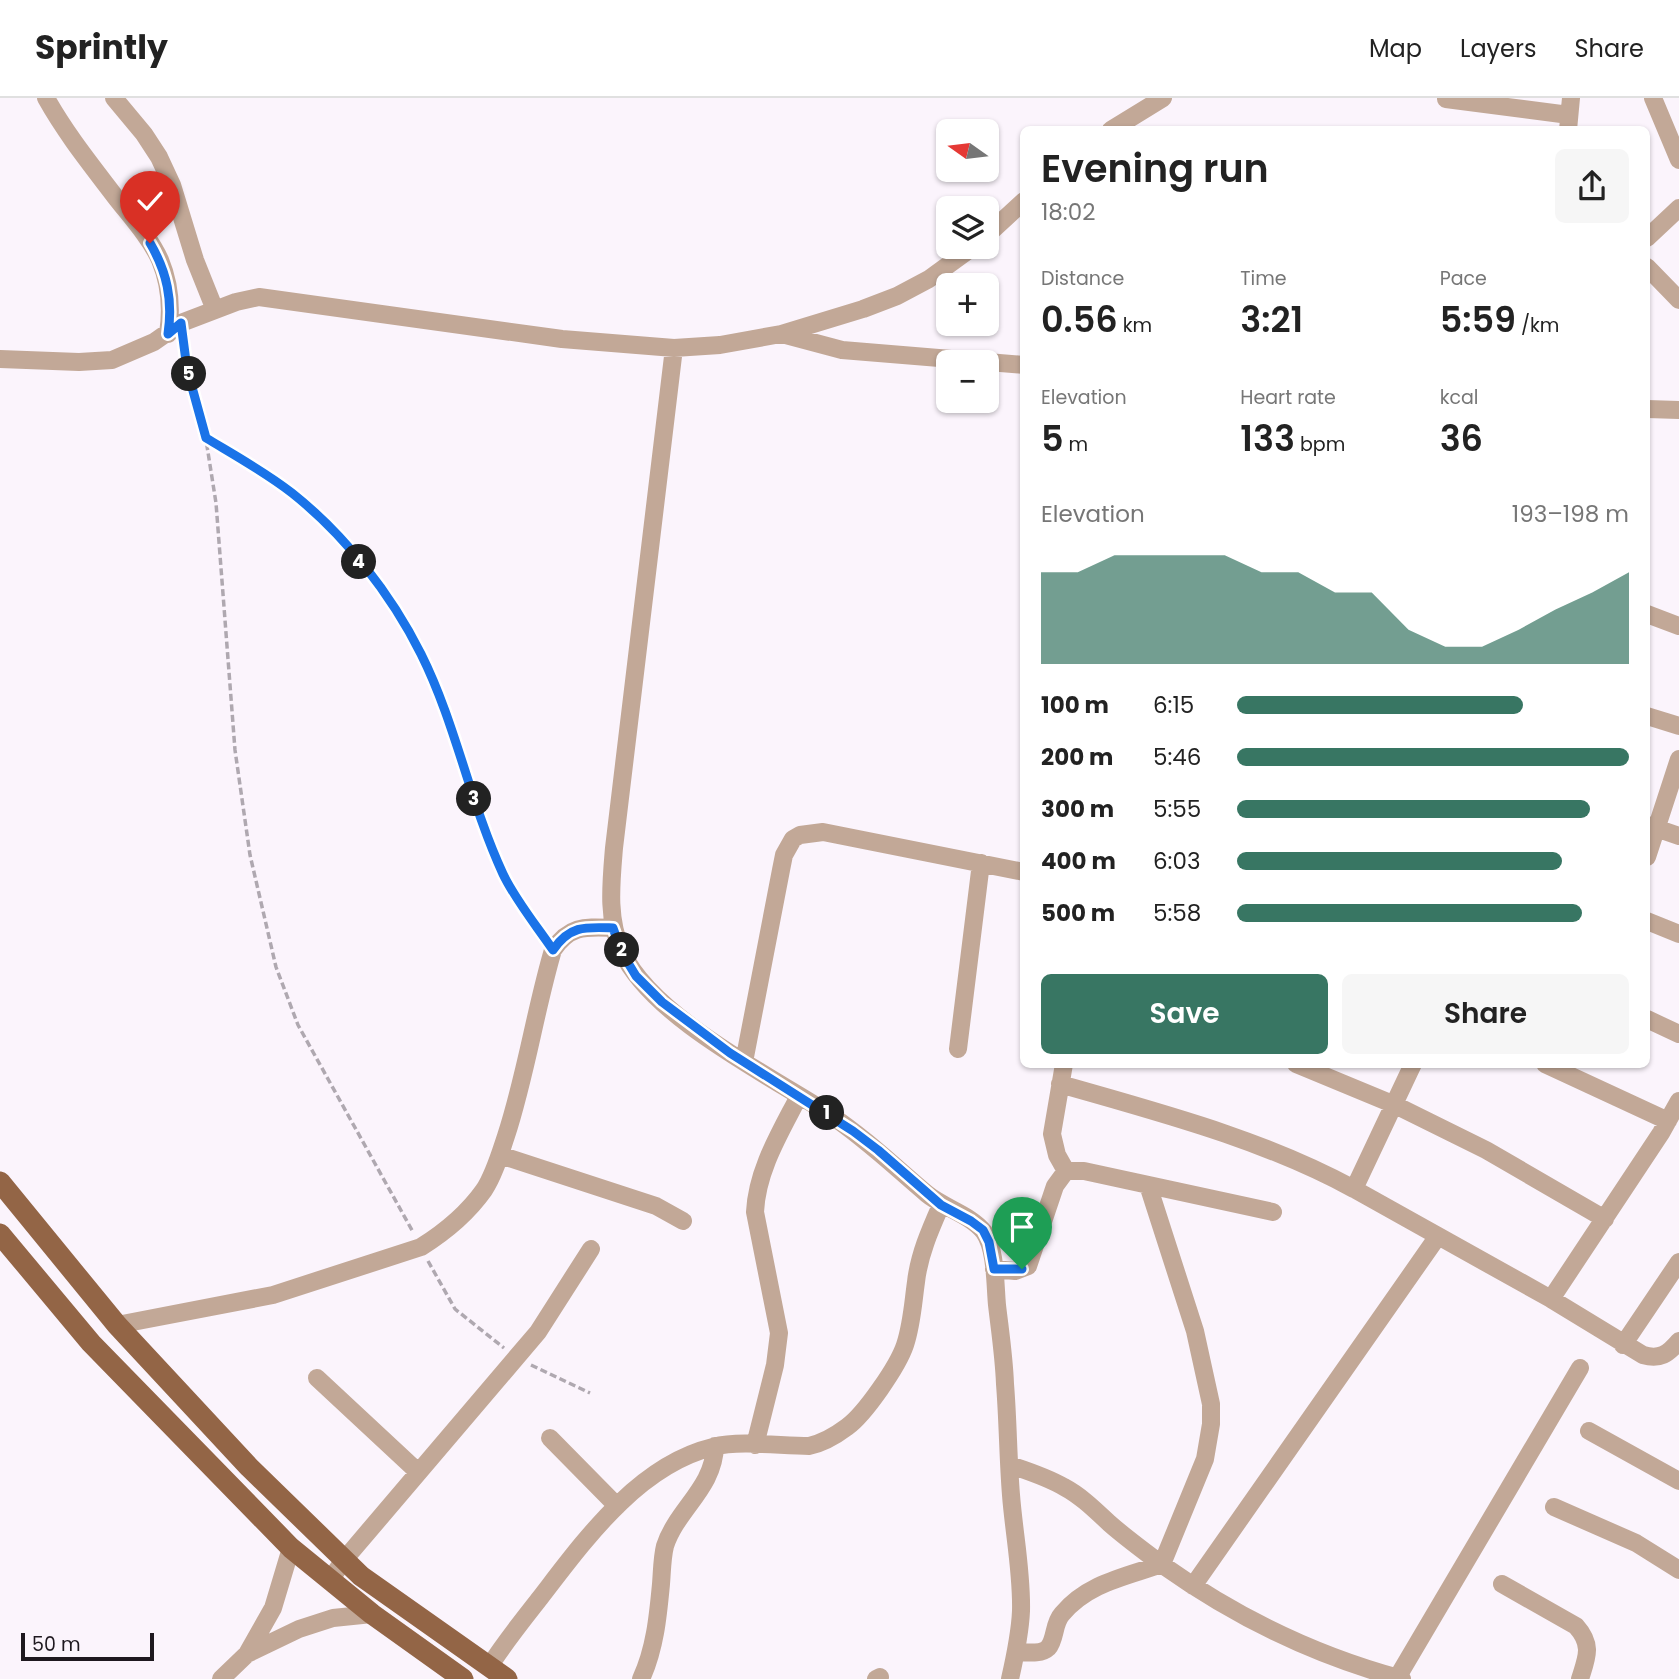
<!DOCTYPE html>
<html lang="en">
<head>
<meta charset="utf-8">
<style>
  body { margin:0; font-family:Poppins,sans-serif; background:#f6f6f6; color:#222; height:100vh; display:flex; flex-direction:column; font-size:26px; white-space:nowrap }
  * { box-sizing:border-box; margin:0 }
  p { font-size:23px; color:#767676 }
  .icon { flex:none; width:38px; height:38px; fill:none; stroke:currentColor; stroke-width:2; stroke-linecap:round; stroke-linejoin:round }
  .map { position:relative; flex:1; overflow:hidden }
  .sheet { position:absolute; left:1020px; top:28px; width:630px; height:942px; display:flex; flex-direction:column; background:#fff; border-radius:10px; box-shadow:0 2px 5px #0004 }
  .sheet>* { flex:none }
  .needle { width:46px; rotate:284deg }
  .buttons { position:absolute; left:936px; top:21px; display:grid; gap:14px }
  .buttons a { display:grid; place-items:center; width:63px; height:63px; border-radius:10px; background:#fff; box-shadow:0 2px 5px #0004; font-size:35px }
  .scale { position:absolute; left:21px; bottom:18px; width:133px; box-sizing:border-box; padding-left:7px; border:4px solid #1e181f; border-top:0; font-size:19px; line-height:24px; white-space:nowrap; color:#1e181f; -webkit-text-stroke:5px #fbf4fc; paint-order:stroke }
  .pin { position:absolute; display:grid; place-items:center; width:60px; height:60px; color:#fff; margin:-72px -30px; border-radius:50% 50% 50% 0; rotate:-45deg; box-shadow:0 0 7px #0007 }
  .pin .icon { rotate:45deg }
  .km { position:absolute; width:35px; height:35px; margin:-18px; border-radius:50%; background:#222; color:#fff; font-size:19px; line-height:35px; text-align:center }
  .round { display:grid; place-items:center; flex:none; width:74px; height:74px; border-radius:10px; background:#f6f6f6 }
  .headline { display:flex; align-items:center; justify-content:space-between; height:119px; padding:0 21px }
  h1 { font-size:38px; font-weight:600; line-height:52px }
  .metrics { display:grid; grid-template-columns:repeat(3,1fr); gap:10px; height:119px; padding:7px 21px }
  .metrics div { display:grid; align-content:center }
  .metrics b { font-size:35px; font-weight:600 }
  .metrics small { font-size:19px; font-weight:400 }
  .metrics p { font-size:19px }
  .chart { height:196px; padding:14px 21px }
  .chart p { display:flex; justify-content:space-between }
  .chart svg { width:100%; height:126px; margin-top:7px; fill:#387663; opacity:.7 }
  .cta { display:flex; gap:14px; margin-top:auto; padding:14px 21px }
  .cta a { flex:1; height:80px; border-radius:10px; background:#387663; color:#fff; font-size:28px; font-weight:600; line-height:80px; text-align:center }
  .cta a+a { background:#f6f6f6; color:#222 }
  ul { padding:0 21px; list-style:none; font-size:23px }
  li { display:grid; grid-template-columns:112px 84px 1fr; align-items:center; height:52px }
  li i { height:18px; border-radius:9px; background:#387663 }
  header { display:flex; align-items:center; gap:42px; box-sizing:border-box; height:98px; padding:0 35px; background:#fff; border-bottom:2px solid #e0e0e0 }
  header strong { font-size:33px }
  nav { display:flex; gap:38px; margin-inline-start:auto; font-size:24px }
  .map>svg:first-child { display:block }
  .lines { fill:none; stroke-linecap:round; stroke-linejoin:round }
  .path { stroke:#afa8b0; stroke-width:3.5; stroke-dasharray:7 3.5; stroke-linecap:butt }
  .minor { stroke:#c2a897; stroke-width:18 }
  .major { stroke:#936546; stroke-width:21 }
  .route-casing { stroke:#fff; stroke-width:14 }
  .route { stroke:#1a73e8; stroke-width:9 }
</style>
</head>
<body>
<header>
<strong>Sprintly</strong>
<nav><a>Map</a><a>Layers</a><a>Share</a></nav>
</header>
<div class="map">
<svg width="1679" height="1581" viewBox="0 0 1679 1581">
  <rect width="100%" height="100%" fill="#fbf4fc"/>
  <g class="lines">
    <path class="path" d="M184 243 187 271 204 329 216 405 235 652 250 757 276 869 298 927 413 1134
      M206 340C236 358 265 374 292 395 340 433 399 504 424 561 453 631 471 707 503 776 513 798 529 818 543 838
      M428 1163 455 1211 504 1250
      M531 1267 590 1295"/>
    <path class="minor" d="M46 0C66 36 92 68 117 101 132 120 150 140 160 162 170 186 172 210 168 236
      M114 0 144 36 159 59 172 87 195 162 215 212
      M1653 0 1679 62
      M1446 1 1569 17
      M1111 32 1163 0
      M1568 32 1571 0
      M987 137 1024 103
      M1647 140 1679 110
      M1647 169 1679 202
      M782 236 842 252 1024 267
      M674 250 614 750C611 786 607 821 622 854 653 920 769 977 829 1016 865 1040 895 1069 927 1096 944 1110 971 1117 984 1134 996 1151 995 1186 997 1207 1000 1233 1004 1259 1005 1286 1008 1323 1008 1360 1011 1397 1014 1436 1022 1474 1021 1513 1020 1536 1015 1559 1010 1581
      M0 261 79 264 112 262 154 244 181 225 236 204 259 199 562 241 674 250 720 247 781 236 863 211 897 198 929 181 973 149
      M1647 311 1679 312
      M1647 516 1679 528
      M1647 618 1679 628
      M1647 727 1679 738
      M1647 759 1679 661
      M1647 823 1679 836
      M1647 921 1679 936
      M958 951 981 765
      M744 964 781 772 784 757 793 741 800 737 823 734 1024 774
      M1064 966 1052 1036 1057 1057 1066 1073
      M1296 966 1395 1007 1486 1052 1605 1121
      M1413 966 1354 1091 1551 1201 1643 1257C1660 1262 1668 1256 1679 1243
      M1545 966 1668 1023
      M1060 986C1161 1015 1262 1041 1354 1091
      M500 1057 656 1108 683 1123
      M994 1171 1015 1173 1028 1168 1055 1088 1066 1073H1084L1273 1114
      M1551 1201 1661 1035 1679 1003
      M117 1227 273 1197 421 1149C445 1134 467 1116 484 1092 494 1077 500 1056 506 1038 526 977 535 913 553 852 570 827 585 829 613 830
      M1623 1247 1679 1164
      M317 1280 418 1374
      M1589 1333 1679 1383
      M550 1340 617 1408
      M755 1347 775 1267 779 1235 755 1114C757 1072 780 1035 799 998
      M1010 1367C1028 1373 1047 1379 1064 1389 1081 1398 1095 1412 1109 1425 1126 1440 1145 1454 1164 1468 1236 1519 1316 1558 1402 1581
      M1554 1409 1636 1445 1679 1472
      M330 1482 344 1462 538 1234 591 1151
      M1502 1486 1576 1528C1593 1547 1587 1559 1580 1581
      M1193 1488 1438 1138
      M1016 1554C1025 1554 1041 1557 1048 1550 1056 1541 1053 1526 1062 1516 1088 1485 1125 1479 1162 1466L1205 1361 1211 1326V1306L1195 1233 1148 1087
      M247 1556 299 1531 333 1520 372 1516
      M489 1569C505 1544 522 1523 540 1500 584 1443 638 1367 713 1349 741 1342 780 1348 809 1348 823 1345 835 1338 847 1329 865 1316 898 1268 905 1247 912 1226 913 1205 916 1184 919 1157 930 1132 941 1107
      M1397 1580 1580 1270
      M221 1581 247 1556 273 1510 291 1450
      M641 1581C655 1551 658 1518 661 1486 662 1474 662 1460 665 1448 677 1411 714 1390 715 1348
      M876 1581 880 1579"/>
    <path class="major" d="M0 1084 117 1227 249 1369 361 1478 507 1581
      M0 1136 91 1245 291 1450 372 1516 463 1581"/>
  </g>
  <g class="lines">
    <g class="route-casing">
      <path id="route" d="M150 145C167 174 173 202 168 236L181 225 187 271 206 340C236 358 265 374 292 395 345 437 391 496 421 556 456 626 470 705 503 776 516 803 536 827 553 852 570 827 586 829 613 830L622 855 636 878 662 904 730 955 853 1033 878 1052 941 1107 971 1123 983 1132 989 1144 994 1171H1022"/>
    </g>
    <use href="#route" class="route"/>
  </g>
</svg>
<div class="buttons">
<a><svg class="needle" viewBox="-14 -14 28 28"><path d="M0-13l5 13h-10z" fill="#e53935"/><path d="M0 13l5-13h-10z" fill="#767676"/></svg></a>
<a><svg class="icon" aria-label="layers" viewBox="0 0 24 24"><path d="M12 4l9 5-9 5-9-5zM3 14l9 5 9-5"/></svg></a>
<a>+</a>
<a>−</a>
</div>
<div class="scale">50 m</div>
<div class="pin" style="left:1022px;top:1171px;background:#1e9e55"><svg class="icon" aria-label="arrive" viewBox="0 0 24 24"><path d="M6 21V4h12l-3 4 3 4H6"/></svg></div>
<div class="pin" style="left:150px;top:145px;background:#d93025"><svg class="icon" aria-label="check" viewBox="0 0 24 24"><path d="M5 12l5 5 9-10"/></svg></div>
<b class="km" style="left:827px;top:1015px">1</b>
<b class="km" style="left:622px;top:852px">2</b>
<b class="km" style="left:474px;top:701px">3</b>
<b class="km" style="left:359px;top:464px">4</b>
<b class="km" style="left:189px;top:276px">5</b>
<section class="sheet">
<div class="headline"><div><h1>Evening run</h1><p>18:02</p></div><a class="round"><svg class="icon" aria-label="share" viewBox="0 0 24 24"><path d="M12 15V3M7 8l5-5 5 5M5 13v7h14v-7"/></svg></a></div>
<div class="metrics">
<div><p>Distance</p><b>0.56<small> km</small></b></div>
<div><p>Time</p><b>3:21</b></div>
<div><p>Pace</p><b>5:59<small> /km</small></b></div>
</div>
<div class="metrics">
<div><p>Elevation</p><b>5<small> m</small></b></div>
<div><p>Heart rate</p><b>133<small> bpm</small></b></div>
<div><p>kcal</p><b>36</b></div>
</div>
<div class="chart"><p><span>Elevation</span>193–198 m</p>
<svg viewBox="0 0 160 44" preserveAspectRatio="none"><path d="M0 44V12L10 12L20 6L30 6L40 6L50 6L60 12L70 12L80 19L90 19L100 32L110 38L120 38L130 32L140 25L150 19L160 12V44z"/></svg>
</div>
<ul>
<li><b>100 m</b>6:15<i style="width:73%"></i></li>
<li><b>200 m</b>5:46<i style="width:100%"></i></li>
<li><b>300 m</b>5:55<i style="width:90%"></i></li>
<li><b>400 m</b>6:03<i style="width:83%"></i></li>
<li><b>500 m</b>5:58<i style="width:88%"></i></li>
</ul>
<div class="cta"><a>Save</a><a>Share</a></div>
</section>
</div>
</body>
</html>
